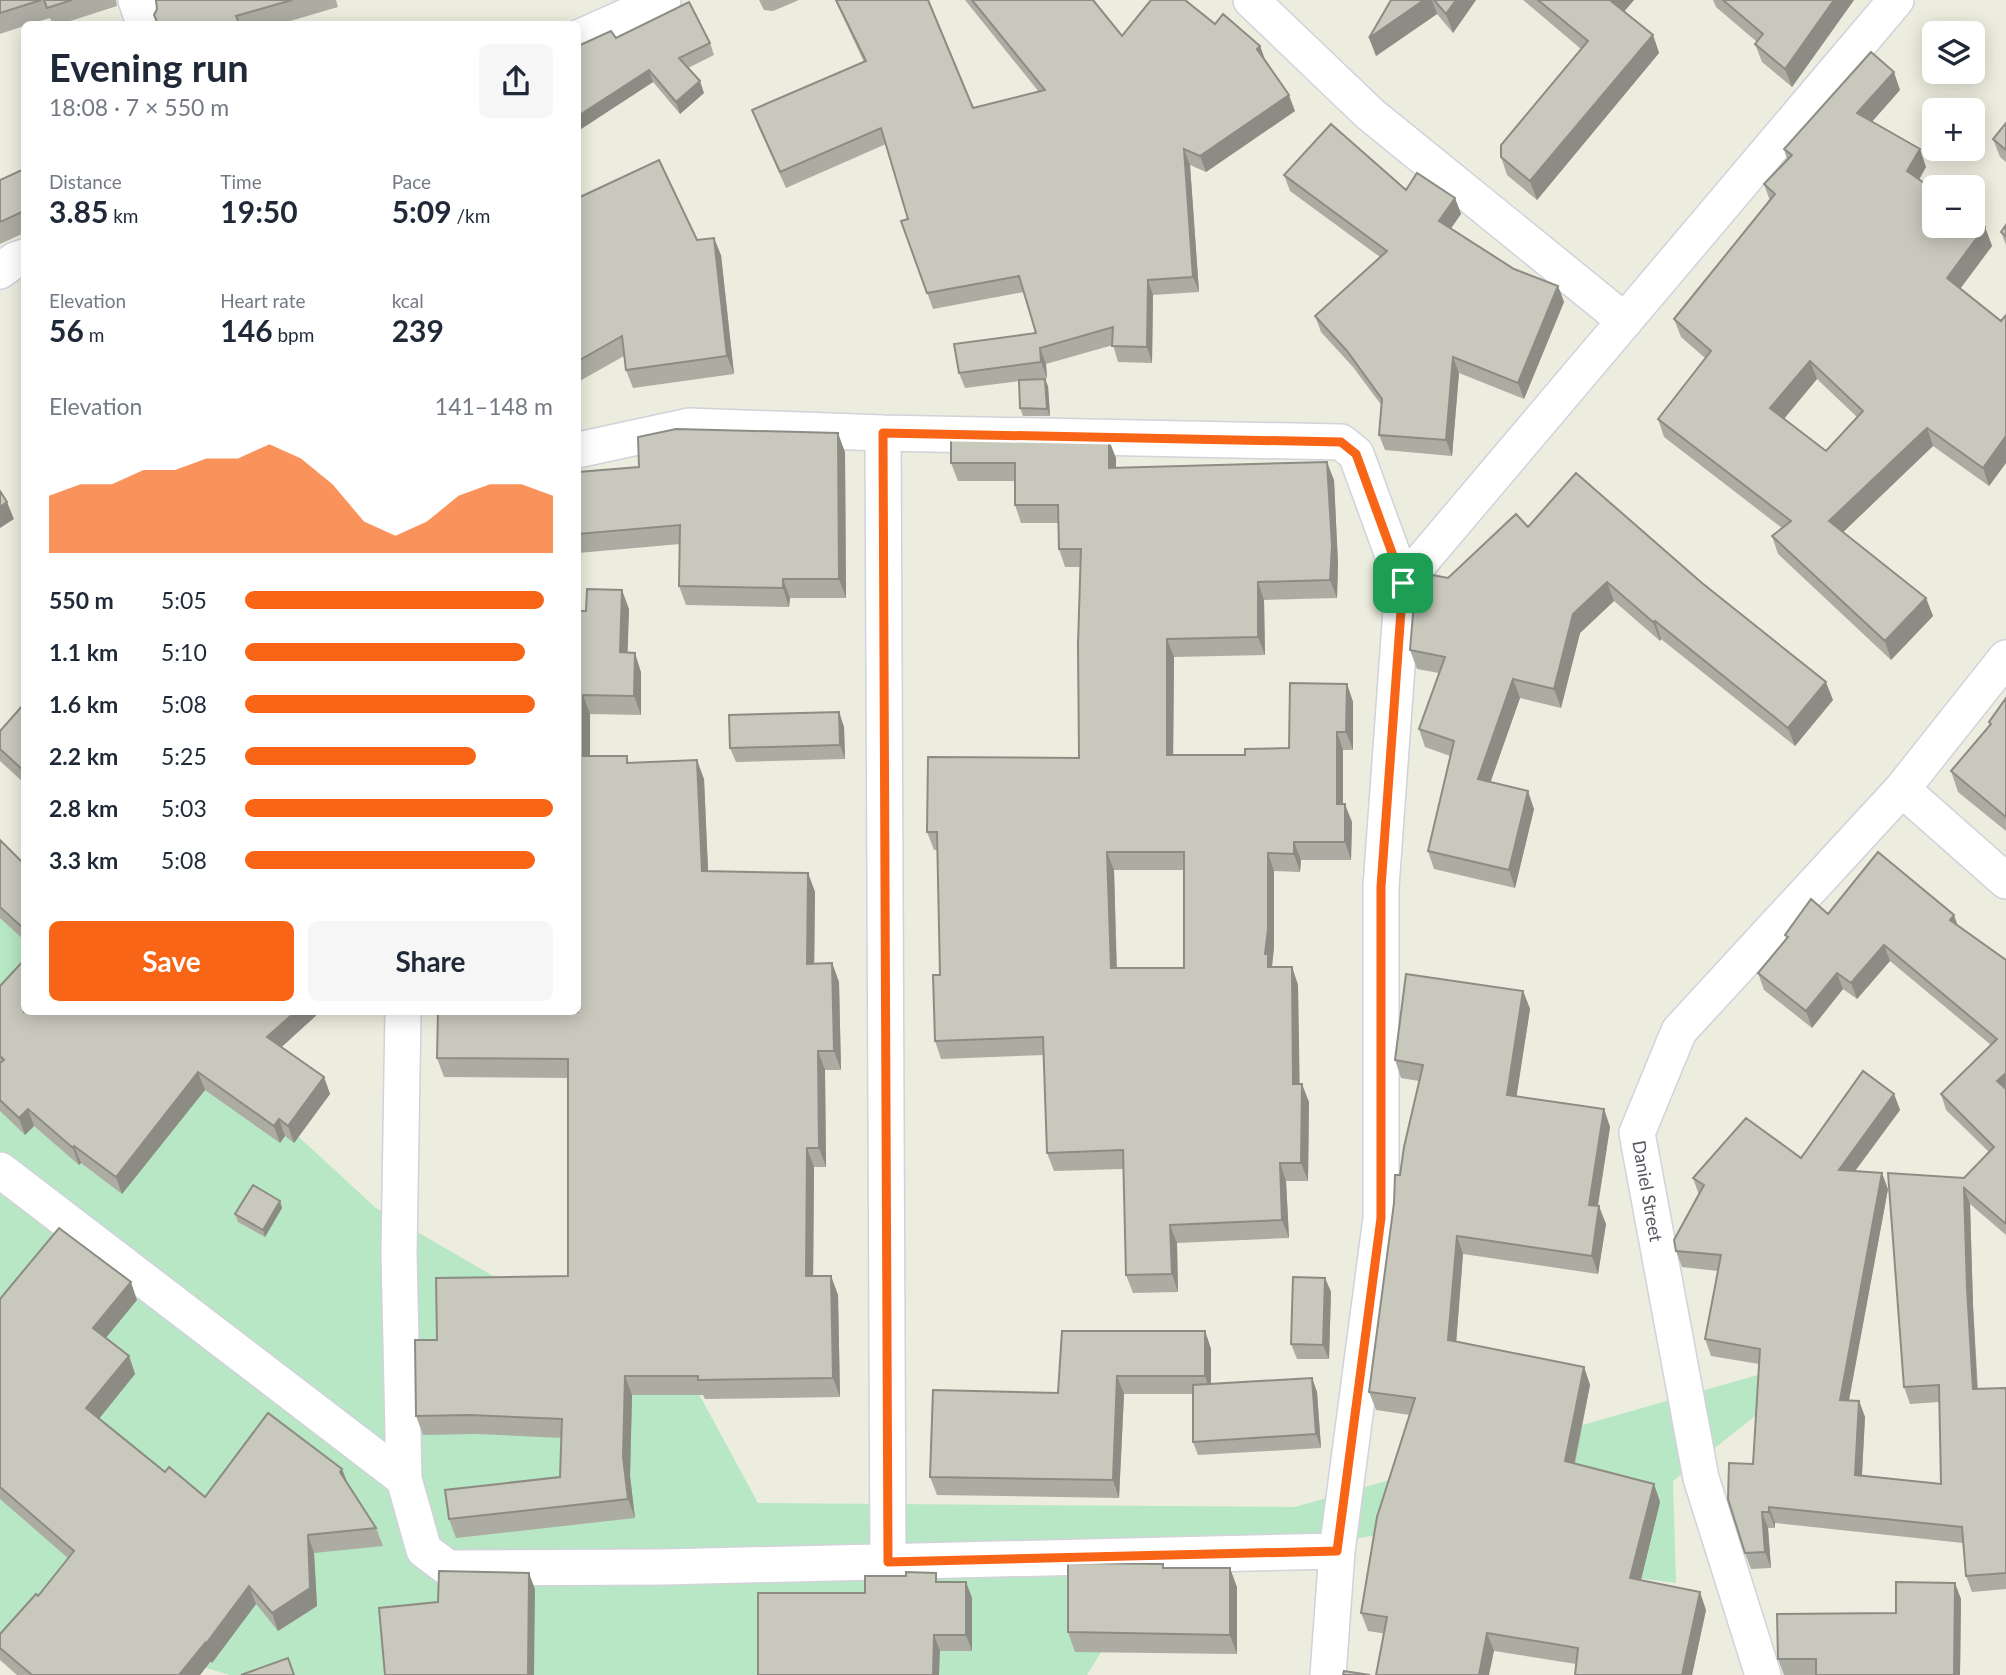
<!DOCTYPE html>
<html lang="en">
<head>
<meta charset="utf-8">
<style>
  body { margin:0; font-family:Lato,sans-serif; background:#f6f6f7; color:#1f2937; height:100vh; display:flex; flex-direction:column; font-size:26px; white-space:nowrap }
  * { box-sizing:border-box; margin:0 }
  p { font-size:23px; color:#747a83 }
  .icon { flex:none; width:38px; height:38px; fill:none; stroke:currentColor; stroke-width:2; stroke-linecap:round; stroke-linejoin:round }
  .map { position:relative; flex:1; overflow:hidden }
  .drawer { position:absolute; left:21px; top:21px; width:560px; height:994px; display:flex; flex-direction:column; background:#fff; border-radius:10px; box-shadow:0 4px 18px #0003 }
  .drawer>* { flex:none }
  .tools { position:absolute; left:1922px; top:21px; display:grid; gap:14px }
  .tools a { display:grid; place-items:center; width:63px; height:63px; border-radius:10px; background:#fff; box-shadow:0 4px 18px #0003; font-size:35px }
  .pin { position:absolute; display:grid; place-items:center; width:60px; height:60px; color:#fff; margin:-30px; border-radius:14px; box-shadow:0 4px 10px #0006 }
  .round { display:grid; place-items:center; flex:none; width:74px; height:74px; border-radius:10px; background:#f6f6f7 }
  .headline { display:flex; align-items:center; justify-content:space-between; height:119px; padding:0 28px }
  h1 { font-size:38px; font-weight:700; line-height:52px }
  .metrics { display:grid; grid-template-columns:repeat(3,1fr); gap:10px; height:119px; padding:7px 28px }
  .metrics div { display:grid; align-content:center }
  .metrics b { font-size:30px; font-weight:700 }
  .metrics small { font-size:19px; font-weight:400 }
  .metrics p { font-size:19px }
  .chart { height:196px; padding:14px 28px }
  .chart p { display:flex; justify-content:space-between }
  .chart svg { width:100%; height:126px; margin-top:7px; fill:#f96517; opacity:.7 }
  .button { display:flex; gap:14px; margin-top:auto; padding:14px 28px }
  .button a { flex:1; height:80px; border-radius:10px; background:#f96517; color:#fff; font-size:28px; font-weight:700; line-height:80px; text-align:center }
  .button a+a { background:#f6f6f7; color:#1f2937 }
  ul { padding:0 28px; list-style:none; font-size:23px }
  li { display:grid; grid-template-columns:112px 84px 1fr; align-items:center; height:52px }
  li i { height:18px; border-radius:9px; background:#f96517 }
  .map>svg:first-child { display:block }
  .green { fill:#b7e7c4 }
  .lines { fill:none; stroke-linecap:round; stroke-linejoin:round }
  .minor-casing { stroke:#d1d2da; stroke-width:38 }
  .minor { stroke:#fff; stroke-width:35 }
  .wall { fill:#adaca3; fill-rule:evenodd }
  .shaded-wall { fill:#8d8c84 }
  .building { fill:#c9c8bd; stroke:#8d8c84; stroke-width:2; fill-rule:evenodd }
  .route-casing { stroke:#fff; stroke-width:14 }
  .route { stroke:#f96517; stroke-width:9 }
  .labels { text-anchor:middle; dominant-baseline:central; stroke-width:6; stroke-linejoin:round; paint-order:stroke }
  .street-label { font-size:18px; fill:#575961; stroke:#fff }
</style>
</head>
<body>
<div class="map">
<svg width="2006" height="1675" viewBox="0 0 2006 1675">
  <rect width="100%" height="100%" fill="#ecedde"/>
  <path class="green" d="M0 862 24 884V1012H163L376 1208 531 1298 687 1372 758 1503 1295 1507 1768 1372 1759 1413 1673 1481 1676 1583 1565 1569 1371 1536 1149 1574 1087 1675H230L30 1616 0 1649Z"/>
  <g class="lines">
    <g class="minor-casing">
      <path id="minor" d="M136 0 144 24
        M1251 0 1370 114 1625 321
        M578 38 663 0
        M0 271 15 260 24 257
        M578 450 689 426 883 433
        M1403 583 1896 0
        M1902 789 2006 881
        M403 1012 399 1253 404 1479 424 1550 448 1568 664 1567 1337 1551
        M0 1170 404 1479
        M888 1562 883 433 1341 442 1356 454 1403 583 1381 887V1218L1337 1551 1328 1675
        M1763 1675 1701 1478 1637 1133 1679 1031 1902 789 2006 658"/>
    </g>
    <use href="#minor" class="minor"/>
  </g>
  <path class="wall" d="M0 0H116L117 6 61 24H53L50 18 30 24H24V26L0 34Z
    M156 0H336L338 7 280 24H158Z
    M759 0H799L773 11 764 10Z
    M835 0H928L973 108 1039 92 965 0H1093L1122 36 1215 24 1260 46 1265 61 1295 111 1206 172 1190 165 1199 292 1153 295 1152 363 1118 362 1113 345 1046 364 1047 378 1036 379 1048 386 1050 416H1023L1020 408 1019 381 965 388 959 373 1036 333 1024 292 933 309 901 221 908 219 886 144 786 188 758 126 752 110 864 62Z
    M1391 0H1476L1453 33 1437 14 1376 56Z
    M1523 0H1634L1624 12 1653 35 1659 53 1537 200 1507 175 1501 157 1581 49Z
    M1713 0H1854L1792 87 1762 62 1755 44 1757 42 1716 7Z
    M616 38 710 43 714 55 688 68 704 93 680 114 653 82 578 131V46Z
    M1900 90 1872 121 1926 167 1919 179 1985 227 1992 246 1960 289 2001 321 2006 315V463L1989 486 1933 446 1843 532 1926 598 1933 616 1891 660 1778 554 1772 536 1782 528 1664 437 1658 419 1705 358 1681 337 1674 319 1770 201 1764 184 1787 159 1784 149ZM1817 379 1857 417 1826 451 1784 419Z
    M2006 123V162L2000 157 1993 139Z
    M24 169V233L0 244V180Z
    M1284 175 1406 190 1455 198 1461 214 1451 228 1514 269 1558 286 1564 302 1524 399 1459 373 1452 456 1385 450 1379 435 1382 406 1353 367 1321 332 1315 316 1380 257 1290 191Z
    M578 198 697 240 721 255 734 374 633 388 626 370 624 356 578 382Z
    M2006 225V245L2001 232Z
    M845 452 846 598H790L789 607 686 605 679 586 680 544 578 553V472Z
    M1116 458V467L1334 480 1338 564 1337 598 1264 600 1265 655 1174 657 1173 755H1245L1289 748 1347 684 1353 702V750H1343V804L1352 822 1351 860H1301L1300 872 1274 871V947L1272 966 1292 967 1298 985 1299 1084 1309 1102 1308 1181H1286L1289 1238 1177 1243 1178 1292 1133 1293 1126 1275 1123 1169 1054 1171 1047 1153 1044 1055 941 1059 935 1041 940 975 937 850H934L927 832 1079 758 1080 567H1065L1059 549 1058 523H1021L1015 505V481H958L951 463ZM1114 870H1184V968H1117Z
    M1528 527 1833 700 1795 746 1661 639 1660 641 1614 601 1580 633 1561 708 1520 698 1490 782 1534 809 1515 888 1434 869 1428 851 1450 756 1425 747 1419 729 1439 673 1417 669 1410 650 1448 578Z
    M629 609 627 652 641 672V715L590 714V756H627L629 763 704 779 708 872 808 873 815 892 814 963H832L839 982 841 1070H825L826 1167H814L813 1276H831L838 1295 840 1397 705 1399 703 1395H632L630 1476 635 1518 456 1538 449 1519 560 1477 562 1438 476 1434 423 1435 416 1416 437 1340 568 1276V1078L444 1077 437 1058 578 611Z
    M2006 698V831L1958 792 1951 771 1990 725 1989 722Z
    M24 704V783L0 761V731Z
    M839 712 844 727 845 759 736 762 730 748Z
    M0 840 24 864V940L0 918Z
    M1828 914 1958 926 2006 960V1235L1970 1204 1973 1305 1978 1389 2006 1388V1589L1972 1592 1966 1576 1963 1543 1775 1523V1528H1768L1771 1568 1751 1569 1745 1553 1753 1464 1759 1364 1711 1356 1705 1339 1718 1271 1682 1267 1676 1251 1699 1195 1693 1178 1801 1158 1894 1094 1900 1110 1855 1171 1888 1189 1849 1400 1859 1401 1865 1417 1862 1475 1941 1484 1939 1402 1910 1404 1904 1387 1964 1178 1989 1152 1946 1110 1941 1094 1991 1045 1890 961 1857 999 1843 989 1812 1028 1764 990 1758 973 1787 939 1785 935Z
    M0 986 24 1012H320L281 1047 324 1077 330 1094 294 1143 285 1136 280 1143 205 1090 122 1194 81 1163 79 1165 34 1126 25 1135 0 1111Z
    M1523 991 1530 1009 1516 1096 1604 1109 1610 1127 1598 1206 1606 1224 1598 1274 1463 1254 1456 1342 1584 1367 1590 1385 1575 1464 1654 1484 1660 1502 1641 1580 1706 1610 1692 1675H1575L1576 1664 1368 1631 1361 1613 1410 1415 1376 1410 1369 1392 1400 1175 1419 1081 1401 1078 1395 1060Z
    M280 1201 282 1208 265 1237 238 1222 235 1214Z
    M1325 1278 1331 1292 1329 1359H1297L1291 1344Z
    M0 1299 137 1300 106 1338 129 1356 135 1374 99 1419 165 1472 205 1497 342 1469 348 1485 376 1528 383 1546 314 1553 317 1606 278 1631 256 1604 212 1663 211 1661 200 1675H17L0 1660V1634L38 1596 68 1558 0 1499Z
    M1205 1331 1211 1349V1384L1312 1378 1317 1392 1321 1448 1198 1455 1193 1442V1394H1124L1119 1498 937 1495 930 1477 1058 1393Z
    M1163 1564 1164 1568 1237 1587V1654L1075 1652 1068 1632Z
    M939 1582H966L972 1598V1651H940L865 1593Z
    M1961 1599 1960 1675H1784L1778 1659 1896 1613Z"/>
  <path class="shaded-wall" d="M1424 0H1432L1437 14 1376 56 1369 38Z
    M1456 0H1476L1453 33 1446 14Z
    M1612 0H1634L1617 19 1611 1Z
    M1834 0H1854L1792 87 1785 69Z
    M1653 35 1659 53 1537 200 1530 181Z
    M1260 46 1266 62 1257 49Z
    M649 70 653 82 578 131V116Z
    M1894 72 1900 90 1864 131 1857 113Z
    M700 81 704 93 680 114 676 102Z
    M1289 95 1295 111 1206 172 1200 156Z
    M1184 149 1190 165 1199 292 1193 277Z
    M1920 149 1926 167 1914 189 1907 171Z
    M1455 198 1461 214 1445 237 1439 221Z
    M1985 227 1992 246 1954 297 1947 278Z
    M714 238 721 255 734 374 727 356Z
    M1148 280 1153 295 1152 363 1147 347Z
    M1558 286 1564 302 1524 399 1518 383Z
    M1040 348 1046 364 1047 378 1041 362Z
    M1453 357 1459 373 1452 456 1446 440Z
    M1810 361 1817 379 1777 427 1770 408Z
    M1045 379 1048 386 1050 416 1047 409Z
    M1927 428 1933 446 1836 539 1829 521Z
    M838 433 845 452 846 598 839 579Z
    M2006 436V463L1989 486 1983 468Z
    M1109 440 1116 458V486L1109 468Z
    M1327 462 1334 480 1338 564 1337 598 1330 580Z
    M7 502 14 519 0 528V507Z
    M783 579 790 598 789 607 783 588Z
    M1258 582 1264 600 1265 655 1258 637Z
    M1607 582 1614 601 1580 633 1561 708 1554 689 1573 614Z
    M622 590 629 609 627 672 620 652Z
    M1926 598 1933 616 1891 660 1885 641Z
    M1655 621 1661 639 1660 641 1653 622Z
    M1167 639 1174 657 1173 773 1167 755Z
    M635 653 641 672V715L634 696Z
    M1513 679 1520 698 1485 798 1478 779Z
    M1826 682 1833 700 1795 746 1788 728Z
    M1347 684 1353 702V750L1346 732Z
    M583 695 590 714V775L583 756Z
    M839 712 844 727 845 759 840 745Z
    M1337 732 1343 750V822L1337 804Z
    M697 760 704 779 709 891 702 871Z
    M1528 791 1534 809 1515 888 1509 870Z
    M1345 804 1352 822 1351 860 1345 842Z
    M1294 842 1301 860 1300 872 1294 854Z
    M1107 852 1114 870 1117 986 1111 968Z
    M1268 853 1274 871V947L1272 966 1274 972 1268 967 1265 954Z
    M808 873 815 892 814 983 807 964Z
    M1954 915 1960 932 1950 920Z
    M1884 945 1890 961 1857 999 1851 983Z
    M832 963 839 982 841 1070 834 1051Z
    M1292 967 1298 985 1300 1102 1293 1084Z
    M1837 973 1843 989 1812 1028 1806 1011Z
    M1523 991 1530 1009 1514 1113 1507 1095Z
    M295 1012H320L274 1054 267 1037Z
    M818 1051 825 1070 826 1167 819 1148Z
    M198 1072 205 1090 122 1194 116 1177Z
    M2006 1073V1095L1997 1081Z
    M324 1077 330 1094 294 1143 288 1126Z
    M1302 1084 1309 1102 1308 1181 1301 1163Z
    M1894 1094 1900 1110 1844 1186 1839 1170Z
    M28 1109 34 1126 25 1135 19 1118Z
    M1604 1109 1610 1127 1595 1223 1589 1205Z
    M279 1119 285 1136 280 1143 274 1126Z
    M74 1146 81 1163 79 1165 73 1148Z
    M807 1148 814 1167 813 1295 806 1276Z
    M1280 1163 1286 1181 1289 1238 1282 1220Z
    M1882 1173 1888 1189 1846 1416 1840 1400Z
    M1964 1188 1970 1204 1973 1305 1978 1405 1973 1389 1967 1288Z
    M280 1201 282 1208 265 1237 263 1230Z
    M1599 1206 1606 1224 1598 1274 1592 1256Z
    M1170 1225 1177 1243 1178 1292 1172 1274Z
    M1457 1236 1463 1254 1455 1358 1448 1340Z
    M831 1276 838 1295 840 1397 833 1378Z
    M1325 1278 1331 1292 1329 1359 1323 1345Z
    M131 1282 137 1300 99 1346 93 1328Z
    M1205 1331 1211 1349V1394L1205 1376Z
    M129 1356 135 1374 93 1426 86 1408Z
    M1584 1367 1590 1385 1571 1479 1565 1461Z
    M625 1376 632 1395 630 1476 635 1518 628 1499 623 1457Z
    M1117 1376 1124 1394 1119 1498 1113 1480Z
    M1312 1378 1317 1392 1321 1448 1316 1434Z
    M1859 1401 1865 1417 1861 1491 1855 1475Z
    M342 1469 349 1487 340 1472Z
    M1654 1484 1660 1502 1637 1596 1630 1578Z
    M1769 1507 1775 1523V1528L1769 1512Z
    M1762 1512 1768 1528 1771 1568 1765 1552Z
    M308 1535 314 1553 317 1606 278 1631 272 1613Z
    M1230 1568 1237 1587V1654L1230 1635Z
    M529 1573 535 1589 534 1675H528Z
    M966 1582 972 1598V1651L966 1635Z
    M1955 1583 1961 1599 1960 1675H1954Z
    M249 1586 256 1604 212 1663 211 1661 200 1675H179Z
    M1700 1592 1706 1610 1692 1675H1682Z
    M1487 1633 1494 1651 1489 1675H1479Z
    M934 1635 940 1651 939 1675H933Z"/>
  <path class="building" d="M0 0H41L0 13Z
    M44 0H72L47 8Z
    M156 0H292L236 16 239 24H158L154 15 157 9Z
    M836 0H928L973 108 1045 90 972 0H1093L1122 36 1151 0H1185L1215 24 1223 14 1260 46 1257 49 1289 95 1200 156 1184 149 1193 277 1148 280 1147 347 1112 346 1113 327 1040 348 1041 362 959 373 954 344 1036 333 1019 276 927 293 901 221 908 219 881 128 780 172 752 110 866 61Z
    M1391 0H1424L1369 38Z
    M1434 0H1456L1446 14Z
    M1538 0H1612L1611 1 1653 35 1530 181 1501 157V145L1588 41Z
    M1723 0H1834L1785 69 1755 44 1763 34Z
    M689 2 710 43 679 58 700 81 676 102 649 70 578 116V46L611 31 616 38Z
    M1871 52 1894 72 1857 113 1920 149 1907 171 1934 190V226H1972V218L1985 227 1947 278 2001 321 2006 315V436L1983 468 1927 428 1829 521 1926 598 1885 641 1772 536 1791 521 1658 419 1711 351 1674 319 1775 194 1764 184 1792 155 1784 149ZM1810 361 1863 411 1826 451 1770 408Z
    M2006 123V150L1993 139Z
    M1331 124 1406 190 1417 173 1455 198 1439 221 1514 269 1558 286 1518 383 1453 357 1446 440 1379 435 1382 399 1347 351 1315 316 1387 251 1284 175Z
    M659 160 697 240 714 238 727 356 626 370 622 336 578 361V198Z
    M24 169V211L0 222V180Z
    M2006 225V236L2001 232Z
    M1045 379 1047 409 1020 408 1019 380Z
    M676 429 838 433 839 579H783V588L679 586 680 525 578 534V472L639 467 638 437Z
    M951 437 1109 440V468L1327 462 1332 546 1330 580 1258 582V637L1167 639V755H1245V749L1289 748 1290 683 1347 684 1346 732H1337V804H1345V842H1294V854L1268 853V929L1265 954H1268V967H1292L1293 1084H1302L1301 1163H1280L1282 1220 1170 1225 1172 1274 1126 1275 1123 1150 1047 1153 1043 1037 935 1041 933 975H940L937 832H927L928 757 1079 758 1078 644 1081 549H1059L1058 505H1015V463H951ZM1107 852H1184V968H1111Z
    M1576 473 1702 583 1826 682 1788 728 1655 621 1653 622 1607 582 1573 614 1554 689 1513 679 1478 779 1528 791 1509 870 1428 851 1454 741 1419 729 1445 657 1410 650 1413 614 1421 573 1448 578 1516 514 1528 527Z
    M0 491 7 502 0 507Z
    M587 589 622 590 620 652 635 653 634 696 583 695V756H627V763L697 760 702 871 808 873 807 964 832 963 834 1051H818L819 1148H807L806 1276H831L833 1378 698 1380V1376H625L623 1457 628 1499 449 1519 445 1490 560 1477 562 1419 469 1415 416 1416 415 1340H437L436 1278 568 1276V1059L437 1058 438 1012H578V611H586Z
    M2006 698V817L1951 771 1991 724 1989 722Z
    M24 704V771L0 749V731Z
    M839 712 840 745 730 748 729 715Z
    M0 840 24 864V929L0 907Z
    M1878 852 1954 915 1950 920 2006 960V1073L1997 1081 2006 1089V1224L1964 1188 1967 1288 1973 1389 2006 1388V1573L1966 1576 1962 1527 1769 1507V1512H1762L1765 1552 1745 1553 1728 1499 1729 1463 1753 1464 1760 1349 1705 1339 1721 1255 1676 1251 1674 1240 1704 1185 1693 1178 1746 1118 1801 1158 1863 1071 1894 1094 1839 1170 1882 1173 1840 1400 1859 1401 1855 1475 1941 1484 1939 1385 1904 1387 1888 1173 1964 1178 1994 1147 1941 1094 1997 1039 1884 945 1851 983 1837 973 1806 1011 1758 973 1788 937 1785 935 1811 899 1828 914Z
    M24 960V1012H295L267 1037 324 1077 288 1126 279 1119 274 1126 198 1072 116 1177 74 1146 73 1148 28 1109 19 1118 0 1100V1063L4 1060 0 1056V986Z
    M1406 974 1523 991 1507 1095 1604 1109 1589 1205 1599 1206 1592 1256 1457 1236 1448 1340 1584 1367 1565 1461 1654 1484 1630 1578 1700 1592 1682 1675H1575L1578 1648 1487 1633 1479 1675H1376L1387 1617 1361 1613 1377 1517 1415 1398 1369 1392 1394 1203 1395 1175H1400L1404 1147 1423 1065 1395 1060Z
    M253 1185 280 1201 263 1230 235 1214Z
    M59 1228 131 1282 93 1328 129 1356 86 1408 165 1472 169 1467 205 1497 268 1413 342 1469 340 1472 376 1528 308 1535 310 1588 272 1613 249 1586 205 1645V1643L179 1675H32L0 1648V1634L36 1594 38 1596 74 1551 0 1487V1299Z
    M1293 1277 1325 1278 1323 1345 1291 1344Z
    M1062 1331H1205V1376H1117L1113 1480 930 1477 933 1390 1058 1393Z
    M1312 1378 1316 1434 1193 1442V1385Z
    M1068 1563 1163 1564V1568H1230V1635L1068 1632Z
    M439 1571 529 1573 528 1675H385L379 1608 438 1602Z
    M906 1572 936 1573V1582H966V1635H934L933 1675H758V1593H865V1576H906Z
    M1896 1582 1955 1583 1954 1675H1816V1659H1778L1777 1614 1896 1613Z
    M288 1658 294 1675H241Z
    M1344 1671 1370 1675H1343Z"/>
  <g class="lines">
    <g class="route-casing">
      <path id="route" d="M883 433 1341 442 1356 454 1403 583 1381 887V1218L1337 1551 888 1562Z"/>
    </g>
    <use href="#route" class="route"/>
  </g>
  <g class="labels">
    <g class="street-label">
      <text transform="translate(1648 1191) rotate(80)">Daniel Street</text>
    </g>
  </g>
</svg>
<div class="tools">
<a><svg class="icon" aria-label="layers" viewBox="0 0 24 24"><path d="M12 4l9 5-9 5-9-5zM3 14l9 5 9-5"/></svg></a>
<a>+</a>
<a>−</a>
</div>
<div class="pin" style="left:1403px;top:583px;background:#1e9e55"><svg class="icon" aria-label="arrive" viewBox="0 0 24 24"><path d="M6 21V4h12l-3 4 3 4H6"/></svg></div>
<section class="drawer">
<div class="headline"><div><h1>Evening run</h1><p>18:08 · 7 × 550 m</p></div><a class="round"><svg class="icon" aria-label="share" viewBox="0 0 24 24"><path d="M12 15V3M7 8l5-5 5 5M5 13v7h14v-7"/></svg></a></div>
<div class="metrics">
<div><p>Distance</p><b>3.85<small> km</small></b></div>
<div><p>Time</p><b>19:50</b></div>
<div><p>Pace</p><b>5:09<small> /km</small></b></div>
</div>
<div class="metrics">
<div><p>Elevation</p><b>56<small> m</small></b></div>
<div><p>Heart rate</p><b>146<small> bpm</small></b></div>
<div><p>kcal</p><b>239</b></div>
</div>
<div class="chart"><p><span>Elevation</span>141–148 m</p>
<svg viewBox="0 0 160 44" preserveAspectRatio="none"><path d="M0 44V24L10 20L20 20L30 15L40 15L50 11L60 11L70 6L80 11L90 20L100 33L110 38L120 33L130 24L140 20L150 20L160 24V44z"/></svg>
</div>
<ul>
<li><b>550 m</b>5:05<i style="width:97%"></i></li>
<li><b>1.1 km</b>5:10<i style="width:91%"></i></li>
<li><b>1.6 km</b>5:08<i style="width:94%"></i></li>
<li><b>2.2 km</b>5:25<i style="width:75%"></i></li>
<li><b>2.8 km</b>5:03<i style="width:100%"></i></li>
<li><b>3.3 km</b>5:08<i style="width:94%"></i></li>
</ul>
<div class="button"><a>Save</a><a>Share</a></div>
</section>
</div>
</body>
</html>
